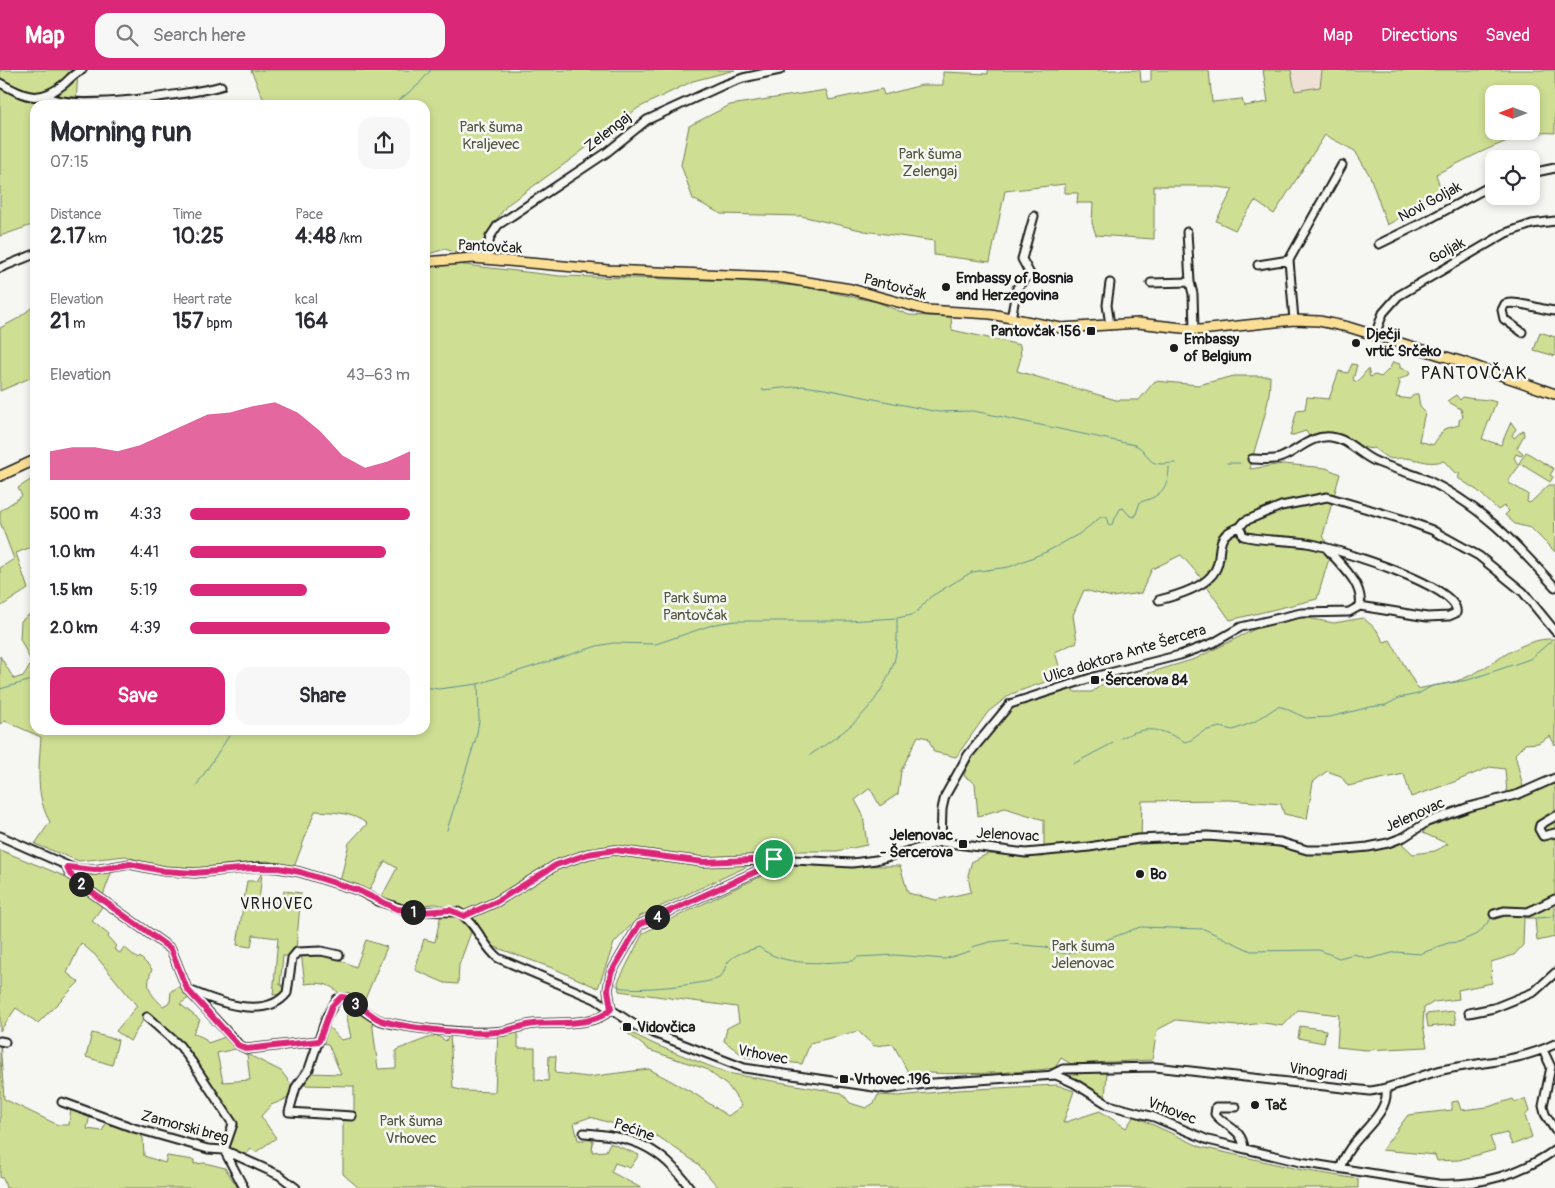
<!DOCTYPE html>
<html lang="en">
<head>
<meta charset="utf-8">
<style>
  body { margin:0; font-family:Pangolin,sans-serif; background:#f7f7f7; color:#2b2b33; height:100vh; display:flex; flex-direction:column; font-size:19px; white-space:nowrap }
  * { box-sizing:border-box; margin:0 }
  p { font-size:16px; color:#7c7c81 }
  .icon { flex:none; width:28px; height:28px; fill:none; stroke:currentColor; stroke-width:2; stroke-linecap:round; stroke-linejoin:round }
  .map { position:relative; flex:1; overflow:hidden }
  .drawer { position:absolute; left:30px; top:30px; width:400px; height:635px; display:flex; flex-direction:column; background:#fff; border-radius:15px; box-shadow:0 2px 8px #0003 }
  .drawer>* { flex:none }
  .needle { width:32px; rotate:270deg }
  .buttons { position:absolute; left:1485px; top:15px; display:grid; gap:10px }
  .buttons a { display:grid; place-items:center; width:55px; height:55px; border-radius:10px; background:#fff; box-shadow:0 2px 8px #0003; font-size:25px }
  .pin { position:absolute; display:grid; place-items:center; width:42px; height:42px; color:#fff; margin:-21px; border:2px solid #fff; border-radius:50%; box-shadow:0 1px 5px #0007 }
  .km { position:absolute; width:25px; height:25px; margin:-12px; border-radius:50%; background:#222; color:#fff; font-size:14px; line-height:25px; text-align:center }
  .round { display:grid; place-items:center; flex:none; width:52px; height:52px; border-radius:15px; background:#f7f7f7 }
  .summary { display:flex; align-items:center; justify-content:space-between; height:85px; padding:0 20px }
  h1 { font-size:28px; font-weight:700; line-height:38px }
  .stats { display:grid; grid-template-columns:repeat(3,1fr); gap:8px; height:85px; padding:5px 20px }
  .stats div { display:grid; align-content:center }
  .stats b { font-size:21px; font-weight:700 }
  .stats small { font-size:14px; font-weight:400 }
  .stats p { font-size:14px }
  .chart { height:140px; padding:10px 20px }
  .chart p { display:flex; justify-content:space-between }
  .chart svg { width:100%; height:90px; margin-top:5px; fill:#db2777; opacity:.7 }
  .button { display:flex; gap:10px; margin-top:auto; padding:10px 20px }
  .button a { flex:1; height:58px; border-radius:15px; background:#db2777; color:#fff; font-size:20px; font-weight:700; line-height:58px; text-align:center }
  .button a+a { background:#f7f7f7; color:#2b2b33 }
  ul { padding:0 20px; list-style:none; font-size:16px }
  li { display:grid; grid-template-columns:80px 60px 1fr; align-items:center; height:38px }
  li i { height:12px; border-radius:6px; background:#db2777 }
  header { display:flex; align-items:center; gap:30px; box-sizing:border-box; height:70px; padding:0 25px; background:#db2777; color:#fff }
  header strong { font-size:24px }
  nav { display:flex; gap:28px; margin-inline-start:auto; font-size:18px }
  .search { width:350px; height:45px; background:#f7f7f7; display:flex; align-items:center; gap:12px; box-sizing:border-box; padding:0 18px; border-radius:15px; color:#7c7c81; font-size:19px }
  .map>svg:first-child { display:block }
  .built { fill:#efe0d5 }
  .green { fill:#cedf93; stroke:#757e58; fill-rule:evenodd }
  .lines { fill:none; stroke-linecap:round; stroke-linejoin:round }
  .stream { stroke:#5e8d95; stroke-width:1 }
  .minor-casing { stroke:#1c1c1c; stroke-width:11 }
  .major-casing { stroke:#1c1c1c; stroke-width:12 }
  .minor { stroke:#f6f6f2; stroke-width:7 }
  .major { stroke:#fbdf96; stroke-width:9 }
  .route-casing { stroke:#fff; stroke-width:10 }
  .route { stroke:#db2777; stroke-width:6 }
  .poi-dot { fill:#1c1c1c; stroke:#f6f6f2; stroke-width:2 }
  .labels { text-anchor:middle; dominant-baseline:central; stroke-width:5; stroke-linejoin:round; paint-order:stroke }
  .park-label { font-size:15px; fill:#515640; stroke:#f6f6f2 }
  .street-label { font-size:15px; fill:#1c1c1c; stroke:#f6f6f2 }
  .poi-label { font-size:15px; font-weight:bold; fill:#1c1c1c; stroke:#f6f6f2; text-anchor:start }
  .neighbourhood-label { font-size:16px; letter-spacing:1px; fill:#1c1c1c; stroke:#f6f6f2 }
  .quarter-label { font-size:18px; letter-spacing:1px; fill:#1c1c1c; stroke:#f6f6f2 }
</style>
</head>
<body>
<header>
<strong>Map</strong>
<div class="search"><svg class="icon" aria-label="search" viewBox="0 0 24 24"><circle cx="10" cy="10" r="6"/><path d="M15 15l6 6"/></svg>Search here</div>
<nav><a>Map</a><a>Directions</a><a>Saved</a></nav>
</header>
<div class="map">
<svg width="1555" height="1118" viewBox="0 0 1555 1118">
  <rect width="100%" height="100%" fill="#f6f6f2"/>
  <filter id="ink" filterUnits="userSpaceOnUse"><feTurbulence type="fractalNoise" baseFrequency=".02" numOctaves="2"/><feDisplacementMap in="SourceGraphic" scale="10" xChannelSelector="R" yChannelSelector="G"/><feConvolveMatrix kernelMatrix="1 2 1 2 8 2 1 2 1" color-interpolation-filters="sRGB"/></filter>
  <g filter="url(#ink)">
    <path class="built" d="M1291 0H1322L1320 17 1295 21Z"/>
    <path class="green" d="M0 0H78L76 34 81 35H35V154L0 166Z
      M251 0H735L693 11 638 38 570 90 507 135 485 166 480 181 457 183 445 179 425 185V35H266Z
      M988 0H1140L1141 12 1151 11V0H1209L1212 32 1242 29 1244 36 1268 32 1263 0H1291L1295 21 1320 17 1322 0H1555V63C1518 59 1469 89 1436 104L1442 124 1387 155 1370 106 1355 81 1325 65 1274 144 1255 131 1235 160 1216 151 1233 119 1209 116H1154V169L1096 165 1092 153 1093 133H1077L1078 123H1065V114L1005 121 990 192 934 185V171L865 161 801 146 721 144 693 129 681 95 689 56 730 35 826 20 829 30 882 19 884 25 922 15H943V2L988 4ZM1494 24H1531V61H1494Z
      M456 194 560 206 741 211 806 217 877 232 909 245 951 247 952 260 1020 275 1021 287 1017 301 1116 330H1139L1155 311 1198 315 1234 306H1270C1271 338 1256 368 1250 399L1283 394 1326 398 1340 404 1323 465 1332 488 1328 492 1317 529 1230 550 1198 504 1181 485 1152 499 1141 523 1112 527 1084 520 1073 545 1077 572 1055 582 1062 606 1011 624 988 642 956 687 934 682 928 668 918 666 901 701 898 724 880 736 870 718 855 730 863 745 867 775 837 781H774L746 797 640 846 614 873 598 918 555 899 495 877 472 854 469 846 505 830 531 811 557 796 605 783 619 782 707 794V790L614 778 569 787 548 795 496 829 463 841 437 834 397 836 380 830 397 798 385 791 368 822 356 817V815L355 817 340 812 349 773 367 754C353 742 332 742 315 741L294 797 267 791 202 799 153 796 126 786 79 791 35 774 50 752C35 726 39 696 41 667L5 651 0 654V586L14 609 23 606 32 593 20 569 21 551 35 540V660H425V489L429 476 425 465V197Z
      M35 235V316L30 308 0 321V258L17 249Z
      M1540 262 1555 267V286L1534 280Z
      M1393 292 1400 294V298L1410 301 1409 305 1398 310 1400 313 1396 327 1410 329 1414 324H1418L1420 337 1425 342 1419 371 1433 375 1444 359 1459 355V350L1463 347 1461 339 1447 331 1456 325 1460 330 1463 327C1474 330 1485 328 1496 332L1482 369 1501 375 1511 352 1516 359 1512 365 1514 368 1523 360 1524 365 1517 378 1523 383 1521 386 1516 384 1514 388 1519 396 1509 410V413L1528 424 1527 432 1530 433 1549 415H1554L1555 482 1531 458 1515 454 1505 445 1509 441 1504 436 1498 440 1478 421 1458 408 1460 403H1455L1444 391C1427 394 1429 392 1412 389 1392 385 1395 396 1374 378 1363 381 1355 371 1346 366 1335 361 1321 365 1310 368L1306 361 1290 366 1297 340 1305 339 1307 327 1329 329 1339 301 1348 303 1352 294 1357 295 1353 310 1357 312 1368 299 1370 307 1375 305 1381 307 1390 298Z
      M1526 382 1554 399 1550 405 1553 407 1550 412 1519 393Z
      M35 407V478H29L16 483 28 519 0 537V498L14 489 0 452V441L22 426 18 418Z
      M1297 546 1334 553 1363 548 1376 559 1384 572 1390 570 1418 619C1433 615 1453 614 1467 607 1496 594 1521 567 1555 569V675L1550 666 1538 673 1525 674 1515 684 1523 717 1507 723 1505 699 1490 697 1454 712 1411 727 1404 704 1348 716 1341 706 1327 701 1313 712 1307 749 1284 744 1281 734 1230 730 1142 731 1141 772C1183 771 1226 770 1268 775 1281 777 1295 781 1309 783 1339 788 1371 781 1399 771L1413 784 1435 781 1448 774 1423 763 1427 754 1555 711V867L1537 871 1535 848H1524L1523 875 1514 885 1491 892 1492 913 1458 920 1459 929 1434 932 1424 938 1423 955 1427 977 1366 980 1337 977 1339 945 1298 940 1283 956 1264 953 1237 956 1176 950 1157 960 1152 990 1071 994 1061 988 1055 998C1006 1004 957 1005 908 1002L893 974 874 976 858 961 810 973 802 994 745 987 724 971 727 958 739 952 737 937 619 921 618 912 643 863 740 816 787 795 900 796 908 823 936 830 971 822 968 805 972 791 988 784 1044 787V750L1005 738 978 746 975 713 964 706C967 692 998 644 1010 636 1023 628 1053 622 1068 616L1075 622H1092L1104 613 1132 608 1195 589 1263 555Z
      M0 780 64 806 104 834 92 851 109 865 108 867 116 876 114 879 120 883 124 877 138 889 140 887 152 899C145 917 149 923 163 936L170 932 171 921 183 915 190 927 180 934 200 950 193 963 204 968 208 973 228 966 240 978 217 983 223 1012 250 1010 247 984 281 1001 294 1018 291 1027 271 1035 261 1046 276 1068 256 1082 251 1079 244 1087 226 1079 235 1055 192 988 145 947 130 971 116 961 137 936 95 885 81 873 67 903 79 912 38 953 16 938 0 961Z
      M112 801 102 828 72 803 94 804Z
      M262 803 259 831 283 833 284 821 301 823 296 880 290 886H283L280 915H287L283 924 273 925 278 868 253 865 251 877 237 875 247 811H257Z
      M441 844 460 846 471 862 459 895 458 914 445 913 415 900 424 869 435 872Z
      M366 870 387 877 362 936 347 924 339 923C329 913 319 912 305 914L301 883 314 882 340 887V890L356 897Z
      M351 932 372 950 378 999 396 998V980L436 965 446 971 450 963 453 1018 464 1021 495 1022 498 964 518 959V978H535V1010L548 1011 549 986H556L555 1003 588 1007 649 999 695 1024 728 1046 742 1036 729 1017 706 999 649 980 621 958 656 975 727 1003 842 1023 850 1033 866 1038 874 1033 878 1025 899 1026 957 1020 1057 1015 1074 1021 1063 1053 1100 1041 1126 1058 1134 1046 1201 1077 1302 1100 1358 1109V1118H719L698 1094 659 1067 590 1047 574 1053 578 1070H593L592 1082 606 1081 610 1073 639 1085 630 1098 615 1093 611 1102 641 1118H359L343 1104V1047L354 1048V1016L299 1015 308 1003 341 1004 328 974 320 973 327 955 341 970 351 968 347 948Z
      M1454 941 1456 954 1428 957 1426 944Z
      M1300 956 1326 960 1324 973 1298 968Z
      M92 963 118 970 112 995 86 987Z
      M0 972 4 1029 58 1055H69L71 1037 90 1045 87 1059 102 1061 107 1051 136 1060 143 1068 144 1086 165 1093 167 1086 194 1090V1094L205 1093 225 1098 238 1118H6L3 1108H0Z
      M1107 1001 1105 1030 1071 1006 1074 1002Z
      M1513 1029 1515 1032 1525 1029 1529 1041 1525 1046 1532 1067 1512 1075 1507 1063 1490 1067 1495 1080 1459 1090 1437 1091 1435 1085 1382 1080 1408 1045 1452 1040V1032L1458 1031 1461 1040 1488 1037Z"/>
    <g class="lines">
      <path class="stream" d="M393 35 418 15 431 0
        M762 320 803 316 825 319 938 342 974 341 1135 375C1146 379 1147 391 1155 393 1161 395 1170 393 1176 393
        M1227 393H1240
        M425 617 438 619 478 614 597 576 613 573 656 574 715 554 736 551H848L897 548 912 545 916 543 930 527 972 502 1009 497 1046 482 1079 464 1101 447H1107L1108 454 1111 456 1120 439 1123 438 1130 446 1135 447 1140 432C1160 427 1169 418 1169 397
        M0 619 35 609
        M1121 668C1147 655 1160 658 1185 672L1191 670 1204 661 1220 657 1233 660 1254 652 1277 637H1282L1306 648 1330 647 1370 637 1386 635 1399 628 1418 624 1432 616 1468 610 1530 589 1551 571
        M810 685C848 660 876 640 893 595 898 581 897 564 897 549
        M1073 694 1113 673
        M196 716 233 660
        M447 760 476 668 479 651 478 614
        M1516 845 1522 847
        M1536 848 1551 847 1555 844
        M1011 874 1046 877 1056 882 1069 884 1140 857 1204 859 1251 881 1319 880 1339 888 1354 884 1369 889 1396 882 1420 884 1448 873 1459 872 1479 863 1492 847
        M972 877 990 872 1009 870
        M613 910C613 911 617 916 617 916 628 923 708 914 719 908 725 904 725 893 731 889 737 883 751 880 759 877 783 897 823 893 853 891L857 887 895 885 945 889 970 881"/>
      <g class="minor-casing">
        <path id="minor" d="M0 13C26 27 39 34 64 14 70 9 74 3 82 0
          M45 25C66 43 192 24 221 16
          M1531 103 1555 98
          M1187 162 1190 212
          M1379 174 1422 153 1494 114
          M486 189 490 167 498 155 606 83 647 50 721 16 743 8 780 0
          M1258 195 1289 190
          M0 198 35 184
          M1151 213 1190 212 1193 224 1194 260
          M1011 248 1017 218 1030 204 1022 189 1034 146
          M1294 250 1289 190 1342 95
          M1110 255 1107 235 1110 213
          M1522 262 1504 249 1502 240 1505 234C1518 230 1540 240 1555 241
          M1375 265 1383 243 1398 226 1506 163 1532 154 1555 151
          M1252 389C1261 389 1275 391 1282 387 1299 380 1311 365 1331 367 1349 369 1361 386 1377 392 1394 399 1411 403 1427 410 1483 437 1515 473 1555 517
          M1326 478C1340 494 1364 514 1360 536
          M1159 530C1175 526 1200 519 1211 506 1228 488 1208 466 1240 457
          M1555 746 1540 755 1539 759 1543 766 1555 763
          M0 766 75 799 95 800 130 794 164 801 195 803 258 797 279 798 300 802 357 820 378 831 408 841 458 842C475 851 483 876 498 888L595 929 638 957 744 998 887 1019 933 1013 1056 1005 1074 1013 1109 1035 1154 1047 1208 1070 1300 1092 1438 1114C1480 1116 1521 1104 1555 1080
          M941 772 942 739 945 726 968 685 1010 634 1094 607 1180 585 1213 573 1241 557 1301 543 1349 542 1360 536 1427 547 1449 546 1456 543C1463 516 1334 479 1312 474 1289 469 1266 472 1243 466L1240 457 1245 451 1281 436 1327 427 1405 450 1432 460 1479 486 1523 522 1555 561
          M67 797 70 804 84 817 171 879 187 919 239 975 247 979 319 971
          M1494 844 1504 841 1528 842 1555 829
          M464 846 496 832 556 795 588 784 615 780 703 792 774 789 852 793 876 790 941 772 1026 783 1089 777 1138 769 1208 766 1280 772 1307 780H1335L1368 777 1388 773 1404 767 1427 752 1469 737 1519 724 1555 708
          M189 920C215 931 265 951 287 923L292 888 297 882 321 881 339 885
          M1469 943 1494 938 1534 922 1555 903
          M147 947 180 976 192 992 233 1054 224 1080 244 1118
          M0 971 5 972
          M1543 980 1551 997 1543 1036 1545 1044 1555 1060
          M1051 1005 1063 999 1155 997 1370 1021C1397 1018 1420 1004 1447 999 1487 991 1517 992 1555 974
          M62 1032 134 1058 208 1079 224 1080 279 1105 296 1118
          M1236 1037H1216L1215 1044C1225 1057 1242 1058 1244 1078
          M352 1046 289 1042 296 1017 309 999 327 946 337 929 347 928C358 935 369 947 382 951 409 959 476 965 504 961 514 959 523 955 534 954 555 952 595 957 611 939L608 920 611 903 639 855 766 797 774 789
          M584 1063C633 1066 661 1077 690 1118
          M1341 1097C1348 1067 1390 1048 1386 1019"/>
      </g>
      <g class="major-casing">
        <path id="major" d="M425 192 473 188 608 200 776 207 851 219 927 240 991 244 1061 258 1138 253 1200 260 1294 250 1319 251 1348 257 1463 292 1555 324
          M0 406 35 390"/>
      </g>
      <use href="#minor" class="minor"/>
      <use href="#major" class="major"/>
    </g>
  </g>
  <g class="lines" filter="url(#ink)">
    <g class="route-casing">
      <path id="route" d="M615 780 703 792 774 789 766 797 639 855 611 903 608 920 611 939C595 957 556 952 534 954 524 955 514 959 504 961 477 966 410 959 383 951 368 947 356 927 341 927L332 936 319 971 247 979 238 975 187 919 171 879 84 817 70 804 67 797 95 800 130 794 164 801 194 803 253 798H279L300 802 357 820 397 839 423 842 450 840 464 846 496 832 556 795 588 784Z"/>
    </g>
    <use href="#route" class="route"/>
  </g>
  <g class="poi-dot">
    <circle cx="946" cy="217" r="5"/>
    <rect x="1086" y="256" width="10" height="10" rx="2.5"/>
    <circle cx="1356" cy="273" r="5"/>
    <circle cx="1174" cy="278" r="5"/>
    <rect x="1090" y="605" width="10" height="10" rx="2.5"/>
    <rect x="958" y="769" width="10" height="10" rx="2.5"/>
    <circle cx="1140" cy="804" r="5"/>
    <rect x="622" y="952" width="10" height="10" rx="2.5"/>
    <rect x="839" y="1004" width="10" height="10" rx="2.5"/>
    <circle cx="1255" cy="1035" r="5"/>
  </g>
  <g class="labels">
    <g class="park-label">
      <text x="491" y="57">Park šuma<tspan x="491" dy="17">Kraljevec</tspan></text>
      <text x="930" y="84">Park šuma<tspan x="930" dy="17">Zelengaj</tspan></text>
      <text x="695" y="528">Park šuma<tspan x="695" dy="17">Pantovčak</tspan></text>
      <text x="1083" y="876">Park šuma<tspan x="1083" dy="17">Jelenovac</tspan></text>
      <text x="411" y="1051">Park šuma<tspan x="411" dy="17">Vrhovec</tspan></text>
    </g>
    <g class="street-label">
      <text transform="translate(608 62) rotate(-38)">Zelengaj</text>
      <text transform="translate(1430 132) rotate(-28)">Novi Goljak</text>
      <text transform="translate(490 177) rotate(3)">Pantovčak</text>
      <text transform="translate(1447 181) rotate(-29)">Goljak</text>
      <text transform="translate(895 217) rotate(15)">Pantovčak</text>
      <text transform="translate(1125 584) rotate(-17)">Ulica doktora Ante Šercera</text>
      <text transform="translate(1415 745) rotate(-24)">Jelenovac</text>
      <text transform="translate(1008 765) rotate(3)">Jelenovac</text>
      <text transform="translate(763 985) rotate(11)">Vrhovec</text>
      <text transform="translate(1318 1002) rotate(8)">Vinogradi</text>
      <text transform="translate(1172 1041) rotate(21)">Vrhovec</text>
      <text transform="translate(185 1057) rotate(15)">Zamorski breg</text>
      <text transform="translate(634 1060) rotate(19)">Pećine</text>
    </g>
    <g class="poi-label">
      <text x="956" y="208">Embassy of Bosnia<tspan x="956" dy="17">and Herzegovina</tspan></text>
      <text x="1081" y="261" text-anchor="end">Pantovčak 156</text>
      <text x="1366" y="264">Dječji<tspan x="1366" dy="17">vrtić Srčeko</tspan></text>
      <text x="1184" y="269">Embassy<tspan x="1184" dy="17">of Belgium</tspan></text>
      <text x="1105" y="610">Šercerova 84</text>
      <text x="953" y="765" text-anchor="end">Jelenovac<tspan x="953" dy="17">- Šercerova</tspan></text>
      <text x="1150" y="804">Bo</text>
      <text x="637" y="957">Vidovčica</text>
      <text x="854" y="1009">Vrhovec 196</text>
      <text x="1265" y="1035">Tač</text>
    </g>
    <g class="neighbourhood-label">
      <text x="277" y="834">VRHOVEC</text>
    </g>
    <g class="quarter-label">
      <text x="1474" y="303">PANTOVČAK</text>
    </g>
  </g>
</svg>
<div class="buttons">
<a><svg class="needle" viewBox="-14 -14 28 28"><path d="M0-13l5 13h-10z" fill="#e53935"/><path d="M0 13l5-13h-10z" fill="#7c7c81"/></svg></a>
<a><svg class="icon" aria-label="locate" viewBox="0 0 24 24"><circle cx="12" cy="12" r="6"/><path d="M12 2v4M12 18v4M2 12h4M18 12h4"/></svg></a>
</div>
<div class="pin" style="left:774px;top:789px;background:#1e9e55"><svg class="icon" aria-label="arrive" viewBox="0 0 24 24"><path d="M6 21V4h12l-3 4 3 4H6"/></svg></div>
<b class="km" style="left:413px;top:842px">1</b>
<b class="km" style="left:81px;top:814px">2</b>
<b class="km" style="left:355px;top:934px">3</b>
<b class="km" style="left:657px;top:847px">4</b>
<section class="drawer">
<div class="summary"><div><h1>Morning run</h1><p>07:15</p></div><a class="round"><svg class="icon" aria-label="share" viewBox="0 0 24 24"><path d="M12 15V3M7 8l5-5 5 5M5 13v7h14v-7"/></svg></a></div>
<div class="stats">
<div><p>Distance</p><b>2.17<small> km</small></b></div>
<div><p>Time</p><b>10:25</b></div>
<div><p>Pace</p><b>4:48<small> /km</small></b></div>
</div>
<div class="stats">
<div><p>Elevation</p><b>21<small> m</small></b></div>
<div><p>Heart rate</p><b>157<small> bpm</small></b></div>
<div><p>kcal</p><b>164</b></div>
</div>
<div class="chart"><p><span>Elevation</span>43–63 m</p>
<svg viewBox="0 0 160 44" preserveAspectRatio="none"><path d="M0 44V30L10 28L20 28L30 30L40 27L50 22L60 17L70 12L80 11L90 8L100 6L110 11L120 20L130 32L140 38L150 35L160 30V44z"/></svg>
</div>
<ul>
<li><b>500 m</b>4:33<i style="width:100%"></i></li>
<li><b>1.0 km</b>4:41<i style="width:89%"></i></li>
<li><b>1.5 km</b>5:19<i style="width:53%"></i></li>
<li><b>2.0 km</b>4:39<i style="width:91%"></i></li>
</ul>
<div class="button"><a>Save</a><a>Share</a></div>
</section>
</div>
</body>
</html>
